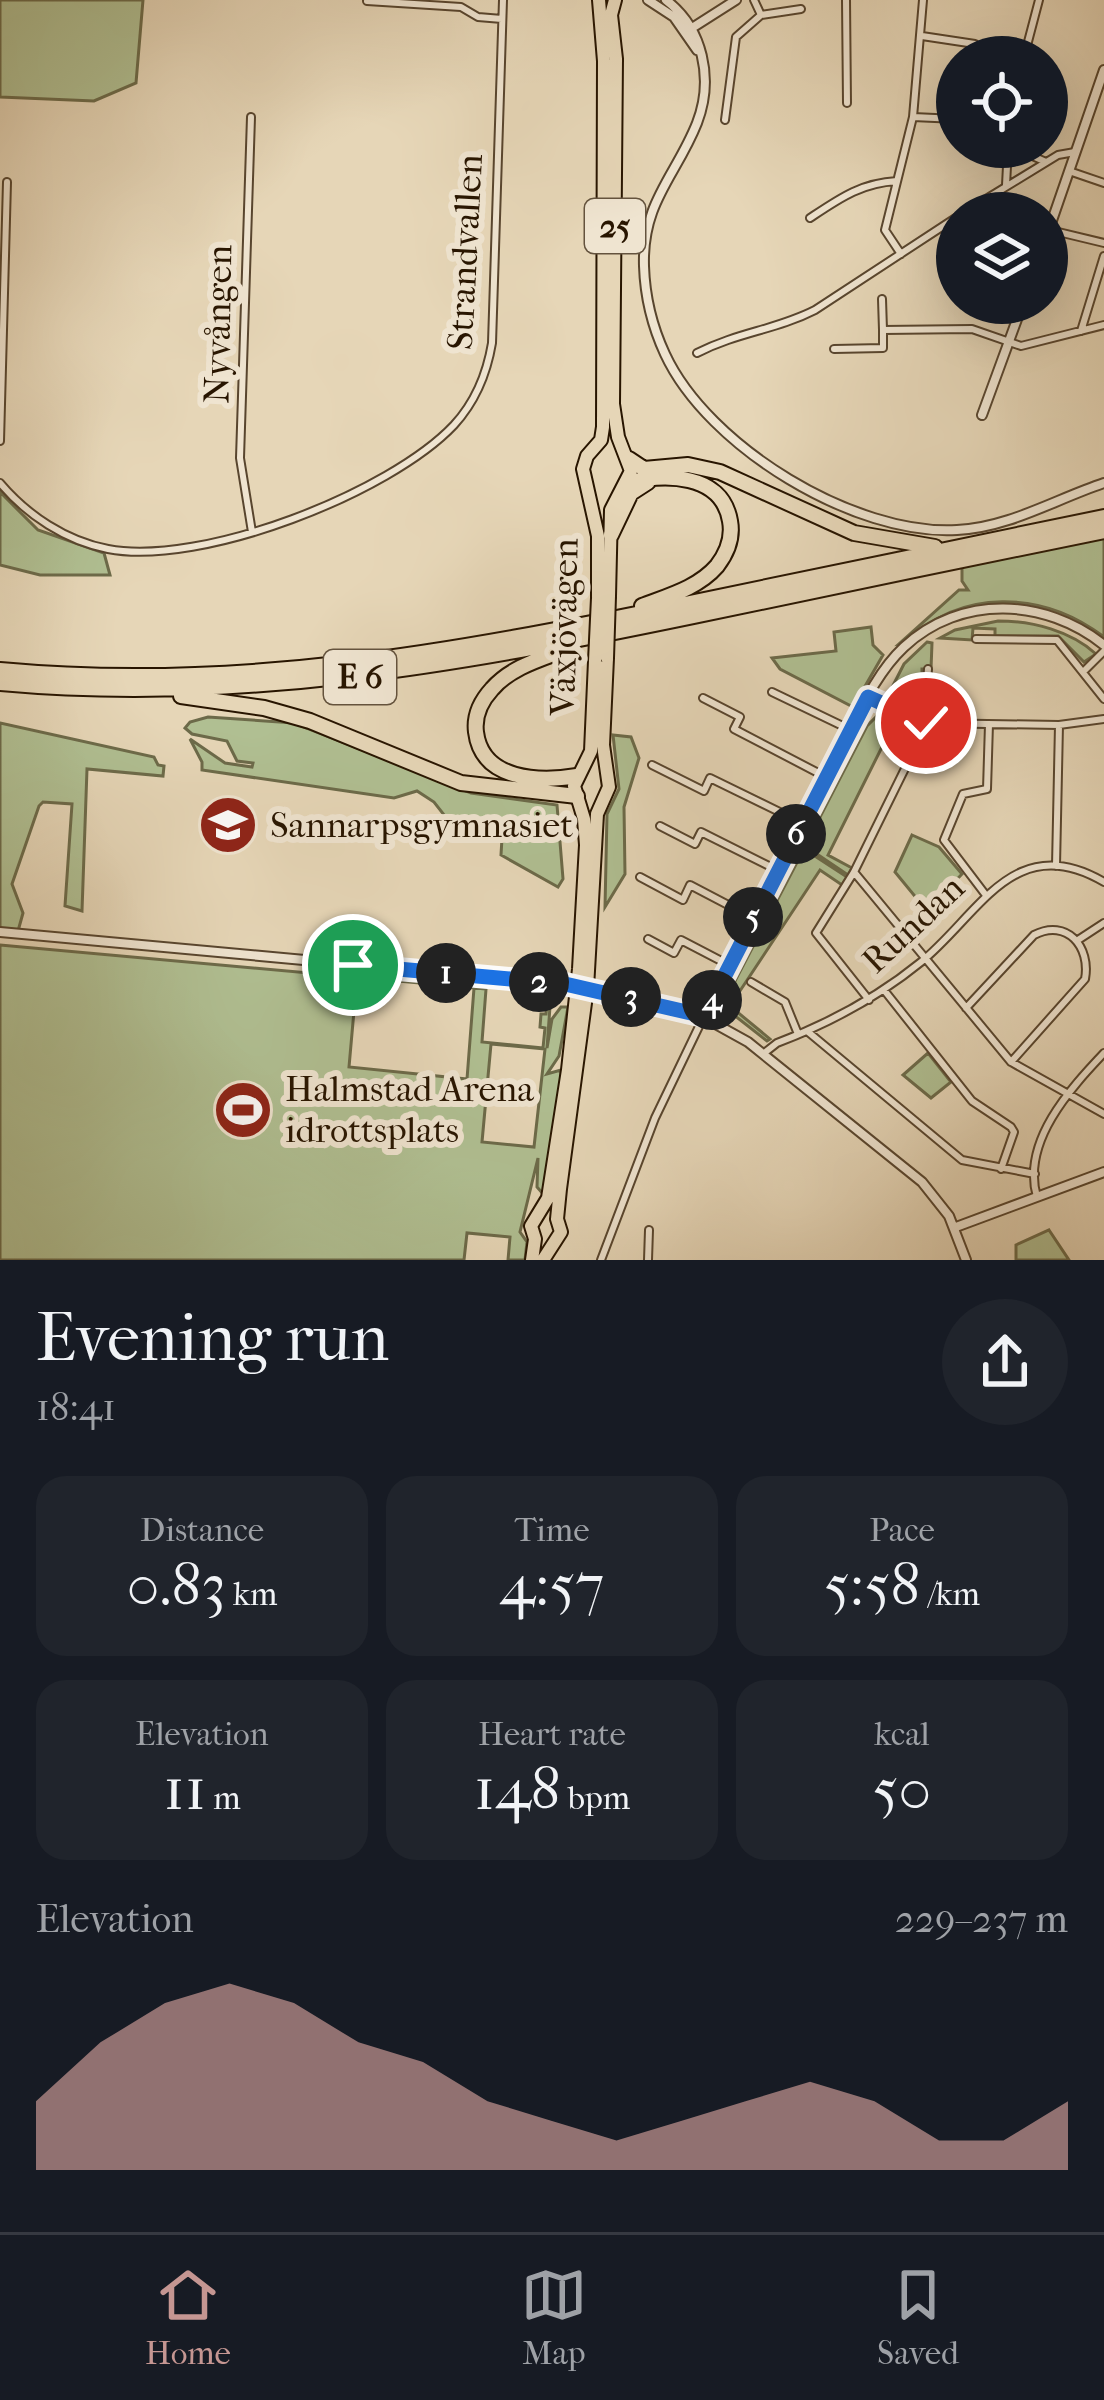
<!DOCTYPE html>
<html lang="en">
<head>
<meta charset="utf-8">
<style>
  body { margin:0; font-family:"IM FELL French Canon",serif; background:#20242c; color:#f1f3f6; height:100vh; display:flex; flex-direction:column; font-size:45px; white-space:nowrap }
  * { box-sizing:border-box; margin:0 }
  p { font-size:39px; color:#9ea1a6 }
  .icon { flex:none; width:66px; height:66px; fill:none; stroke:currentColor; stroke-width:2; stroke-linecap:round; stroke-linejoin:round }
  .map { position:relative; height:1260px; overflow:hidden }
  .panel { display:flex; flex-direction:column; background:#171b24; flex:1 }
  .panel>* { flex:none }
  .controls { position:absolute; left:936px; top:36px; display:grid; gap:24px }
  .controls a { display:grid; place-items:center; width:132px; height:132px; border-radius:50%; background:#171b24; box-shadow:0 12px 48px #0002; font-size:60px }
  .pin { position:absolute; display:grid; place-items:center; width:102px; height:102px; color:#fff; margin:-51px; border:6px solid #fff; border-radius:50%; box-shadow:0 3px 12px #0007 }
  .km { position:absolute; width:60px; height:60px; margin:-30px; border-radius:50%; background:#222; color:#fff; font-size:33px; line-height:60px; text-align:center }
  .round { display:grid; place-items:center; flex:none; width:126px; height:126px; border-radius:63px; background:#20242c }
  .summary { display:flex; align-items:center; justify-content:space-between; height:204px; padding:0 36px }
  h1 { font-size:66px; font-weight:600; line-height:90px }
  .stats { display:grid; grid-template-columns:repeat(3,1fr); gap:18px; height:204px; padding:12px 36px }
  .stats div { display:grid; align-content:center; border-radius:30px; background:#20242c; text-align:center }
  .stats b { font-size:60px; font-weight:600 }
  .stats small { font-size:33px; font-weight:400 }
  .stats p { font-size:33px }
  .chart { height:336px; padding:24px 36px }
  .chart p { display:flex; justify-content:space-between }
  .chart svg { width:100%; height:216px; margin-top:12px; fill:#c59692; opacity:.7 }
  .tab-bar { display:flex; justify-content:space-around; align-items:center; height:168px; border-top:3px solid #363941; background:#171b24; font-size:33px; color:#9ea1a6 }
  .tab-bar a { display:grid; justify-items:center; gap:6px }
  .tab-bar .selected { color:#c59692 }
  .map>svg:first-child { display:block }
  .green { fill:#b0bf92; stroke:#6c6a49; stroke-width:3; fill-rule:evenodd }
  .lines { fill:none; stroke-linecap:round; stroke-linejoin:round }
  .minor-casing { stroke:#58452e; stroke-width:10 }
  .tertiary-casing { stroke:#58452e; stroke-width:12 }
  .trunk-casing { stroke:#281500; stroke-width:16 }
  .motorway-casing { stroke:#281500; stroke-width:18 }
  .minor { stroke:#efe4d0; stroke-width:6 }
  .tertiary { stroke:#efe4d0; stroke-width:8 }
  .trunk { stroke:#e6d6b7; stroke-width:12 }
  .motorway { stroke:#e6d6b7; stroke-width:14 }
  .trunk-bridge-casing { stroke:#281500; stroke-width:16; stroke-linecap:butt }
  .trunk-bridge { stroke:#e6d6b7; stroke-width:12 }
  .route-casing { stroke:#fff; stroke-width:24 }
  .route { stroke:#1a73e8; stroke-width:15 }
  .labels { text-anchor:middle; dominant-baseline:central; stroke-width:12; stroke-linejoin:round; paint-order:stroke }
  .shield { fill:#efe4d0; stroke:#64533e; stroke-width:3 }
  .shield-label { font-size:33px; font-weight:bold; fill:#281500 }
  .street-label { font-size:36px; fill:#281500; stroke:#efe4d0 }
  .poi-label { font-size:36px; fill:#281500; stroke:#efe4d0; text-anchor:start }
</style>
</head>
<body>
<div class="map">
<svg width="1104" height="1260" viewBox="0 0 1104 1260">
  <rect width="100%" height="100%" fill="#e6d6b7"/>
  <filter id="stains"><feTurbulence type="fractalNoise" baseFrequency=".00167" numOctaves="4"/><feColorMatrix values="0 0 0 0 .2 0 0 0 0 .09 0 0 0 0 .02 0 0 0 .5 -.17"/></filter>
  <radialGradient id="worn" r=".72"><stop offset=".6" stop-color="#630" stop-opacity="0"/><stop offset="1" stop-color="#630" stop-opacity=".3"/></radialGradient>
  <path class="green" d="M0 0H143L136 83 94 101 0 97Z
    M0 492 38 530 104 553 110 575H40L0 565Z
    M1104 537V637C1042 590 961 588 905 643L899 644 959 590H968L962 581V564Z
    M998 621C1033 621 1071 631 1096 654L1084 662 1058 636H995V629L973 628 972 640 940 638 955 630Z
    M871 627 873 645 883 655 853 707 780 669 772 658 836 651 834 632Z
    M927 642 932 643 931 669H922V714H919L887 697 904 664Z
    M881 712 918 728 920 732 916 740 891 729 828 855 852 868 848 875 805 846 867 726Z
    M208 717 294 723 471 793 557 805 563 879 558 887 501 855 502 838 459 834 434 802 417 791 394 798 202 770V762L190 739 225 763 252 767 253 763 237 761 227 741 192 734 185 728 190 722Z
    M0 723 154 757 158 765 164 766 163 776 87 769 82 911 65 906 72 804 43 802 39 806 12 884 23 913 18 931 0 929Z
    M613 735 631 737 639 758 624 807 625 874 605 907 607 814 619 789Z
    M912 835 939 847 962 874 927 911 895 872Z
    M804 849 847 877 842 885 820 870 730 1006 770 1039 767 1041 725 1008 724 1002Z
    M0 945 486 989 482 1042 543 1048 545 1028 540 1027 541 1014H546L548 993H551L547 1048 552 1019 561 1007H568L559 1056 547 1074 561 1070V1086L544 1195 537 1187 538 1158 520 1232 527 1242 525 1260H508L510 1237 467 1233 464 1260H0ZM357 977 474 988 467 1079 349 1067ZM491 1044 545 1049 534 1147 482 1142Z
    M928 1053 951 1082 931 1098 903 1075Z
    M1049 1230 1069 1260H1016V1245Z"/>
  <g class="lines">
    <g class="minor-casing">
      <path id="minor" d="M754 0 761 15
        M846 0 847 103
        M367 1 461 7 478 17 502 19
        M922 36 975 44 980 57
        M1024 57 1039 0
        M251 117 240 458 252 532
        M913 117 957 119
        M725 120 736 37 761 15 801 9
        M1012 147 1046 162
        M1069 171 1104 183
        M1006 185 1008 147
        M963 213 1058 155 1075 152
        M810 218C840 198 861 183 897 181
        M1050 230 1104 243
        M901 254 885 230 913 117 923 0
        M882 299 883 330 972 329 1021 346 1104 325
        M1081 331 1104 256
        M834 349 883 348V330
        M697 353C738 332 776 330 815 310L957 217
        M0 441 7 182
        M0 483C27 515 66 541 108 549 201 567 390 493 454 425 476 401 487 373 492 343L503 0
        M976 639 1057 640 1104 699
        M1085 670 1104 651
        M772 692 851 730
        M868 697 926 723 1059 725 1104 719
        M703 698 740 717 734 729 826 777
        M652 765 704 791 710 778 802 823
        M660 826 695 844 701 832 777 870
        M1056 866 1059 725
        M854 872 1011 1062 1104 1114
        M640 877 683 900 690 885 753 918
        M985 894 944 840 963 794 987 789 989 724
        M648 939 674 953 681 940 729 965
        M1078 940 1104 923
        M751 982 785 1002 798 1034
        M884 990 972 1101 1011 1127 1014 1132 1001 1169
        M869 1000 816 933 854 872 923 732 928 669
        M966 1008 1034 935C1067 918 1091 947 1085 979L1011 1062
        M807 1031 962 1160 1035 1174
        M763 1054 777 1043C830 1023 878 997 921 962 979 915 1014 829 1104 882
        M1037 1197C1021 1142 1070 1089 1104 1053
        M601 1260 655 1118 704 1016
        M648 1260 649 1230"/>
    </g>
    <g class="tertiary-casing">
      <path id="tertiary" d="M648 0 674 17 697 50
        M666 0C703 28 714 79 697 123 676 176 642 202 644 266 645 297 652 326 665 354 708 447 855 536 957 530 1008 528 1056 499 1104 483
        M692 28 736 0
        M1047 235 1104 70
        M982 415 1023 303
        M0 932 565 984 692 1011 748 1042 922 1182 949 1216 966 1260
        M704 1016C747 929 791 842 837 756 857 719 873 676 904 647 961 594 1045 598 1104 645
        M956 1227 1104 1172"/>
    </g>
    <g class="trunk-casing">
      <path id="trunk" d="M609 596 611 510 631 471 618 437 613 404 616 59 611 15 615 0
        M598 598V536L583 469 587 456 601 440 603 427 604 61 599 0
        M532 1260 535 1239 531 1226 548 1198 568 1070 579 969 586 845 584 819 574 786 591 751 595 661
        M543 1260 561 1232 557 1219 560 1189 587 988 597 814 609 787 603 745 607 658"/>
    </g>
    <g class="motorway-casing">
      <path id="motorway" d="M629 459 644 469 688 465 720 472 854 533 935 547
        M627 483C664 473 722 473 730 521 733 537 727 553 717 566 698 588 668 596 642 606
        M611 535 631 493 648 482
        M567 649C541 659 511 667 492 689 481 701 474 716 476 732 482 781 540 782 577 776
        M0 670C238 692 454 652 685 604 825 575 964 546 1104 517
        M0 683C239 705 462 664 694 616 831 587 967 559 1104 531
        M181 696 264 708 310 721 461 783 577 796"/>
    </g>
    <use href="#minor" class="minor"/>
    <use href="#tertiary" class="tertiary"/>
    <use href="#trunk" class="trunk"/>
    <use href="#motorway" class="motorway"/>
    <g class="trunk-bridge-casing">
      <path id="trunk-bridge" d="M607 658 609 596
        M595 661 598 598"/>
    </g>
    <use href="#trunk-bridge" class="trunk-bridge"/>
  </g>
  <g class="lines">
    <g class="route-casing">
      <path id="route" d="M353 965 565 984 704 1016 868 697 926 723"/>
    </g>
    <use href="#route" class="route"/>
  </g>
  <defs>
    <g id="school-disc" transform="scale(3)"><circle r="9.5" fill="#8f2418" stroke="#efe4d0"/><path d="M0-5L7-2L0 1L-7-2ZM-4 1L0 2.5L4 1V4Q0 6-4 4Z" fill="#fff"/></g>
    <g id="stadium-disc" transform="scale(3)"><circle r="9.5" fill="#8f2418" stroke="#efe4d0"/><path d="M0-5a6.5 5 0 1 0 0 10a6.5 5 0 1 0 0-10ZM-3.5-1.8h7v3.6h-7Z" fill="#fff"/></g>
  </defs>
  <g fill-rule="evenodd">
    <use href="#school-disc" x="228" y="825"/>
    <use href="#stadium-disc" x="243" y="1110"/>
  </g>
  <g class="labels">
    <g class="shield">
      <rect x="585" y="199" width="60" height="54" rx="9"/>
      <rect x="324" y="650" width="72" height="54" rx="9"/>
    </g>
    <g class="shield-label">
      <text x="615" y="226">25</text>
      <text x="360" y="677">E 6</text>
    </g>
    <g class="street-label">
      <text transform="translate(465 252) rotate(-87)">Strandvallen</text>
      <text transform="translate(218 324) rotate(-89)">Nyvången</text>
      <text transform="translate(564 627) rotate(-89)">Växjövägen</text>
      <text transform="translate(913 924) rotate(-43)">Rundan</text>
    </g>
    <g class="poi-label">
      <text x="270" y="825">Sannarpsgymnasiet</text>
      <text x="285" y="1089">Halmstad Arena<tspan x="285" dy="41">idrottsplats</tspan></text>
    </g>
  </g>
  <rect width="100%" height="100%" filter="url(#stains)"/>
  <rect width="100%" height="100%" fill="url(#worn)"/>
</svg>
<div class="controls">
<a><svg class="icon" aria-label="locate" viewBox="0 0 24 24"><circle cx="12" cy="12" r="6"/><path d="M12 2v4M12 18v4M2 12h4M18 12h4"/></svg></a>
<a><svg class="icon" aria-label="layers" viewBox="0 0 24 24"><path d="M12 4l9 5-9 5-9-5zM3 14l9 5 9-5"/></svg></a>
</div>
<div class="pin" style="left:353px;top:965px;background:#1e9e55"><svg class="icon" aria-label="arrive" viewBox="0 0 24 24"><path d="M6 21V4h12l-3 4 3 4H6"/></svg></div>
<div class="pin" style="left:926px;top:723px;background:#d93025"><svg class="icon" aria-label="check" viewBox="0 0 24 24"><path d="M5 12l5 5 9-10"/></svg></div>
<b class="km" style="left:446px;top:973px">1</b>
<b class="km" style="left:539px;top:982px">2</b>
<b class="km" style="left:631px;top:997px">3</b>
<b class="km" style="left:712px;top:1000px">4</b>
<b class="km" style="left:753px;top:917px">5</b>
<b class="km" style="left:796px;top:834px">6</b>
</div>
<section class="panel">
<div class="summary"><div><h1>Evening run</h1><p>18:41</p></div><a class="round"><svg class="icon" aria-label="share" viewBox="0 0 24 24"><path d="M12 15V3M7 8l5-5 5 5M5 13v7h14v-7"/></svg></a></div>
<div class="stats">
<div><p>Distance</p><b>0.83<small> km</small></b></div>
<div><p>Time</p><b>4:57</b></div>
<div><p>Pace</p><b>5:58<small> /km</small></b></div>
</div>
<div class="stats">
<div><p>Elevation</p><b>11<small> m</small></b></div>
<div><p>Heart rate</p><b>148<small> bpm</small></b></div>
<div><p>kcal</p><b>50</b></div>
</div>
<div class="chart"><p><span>Elevation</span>229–237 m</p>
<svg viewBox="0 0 160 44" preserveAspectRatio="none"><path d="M0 44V30L10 18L20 10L30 6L40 10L50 18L60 22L70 30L80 34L90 38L100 34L110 30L120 26L130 30L140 38L150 38L160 30V44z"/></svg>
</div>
</section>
<nav class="tab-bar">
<a class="selected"><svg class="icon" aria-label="home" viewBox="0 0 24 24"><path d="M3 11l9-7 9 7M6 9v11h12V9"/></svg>Home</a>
<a><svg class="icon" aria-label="map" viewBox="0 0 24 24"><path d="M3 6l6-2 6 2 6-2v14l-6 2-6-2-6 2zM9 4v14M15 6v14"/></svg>Map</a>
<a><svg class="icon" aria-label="saved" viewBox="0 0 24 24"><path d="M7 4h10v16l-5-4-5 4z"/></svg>Saved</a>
</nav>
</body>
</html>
